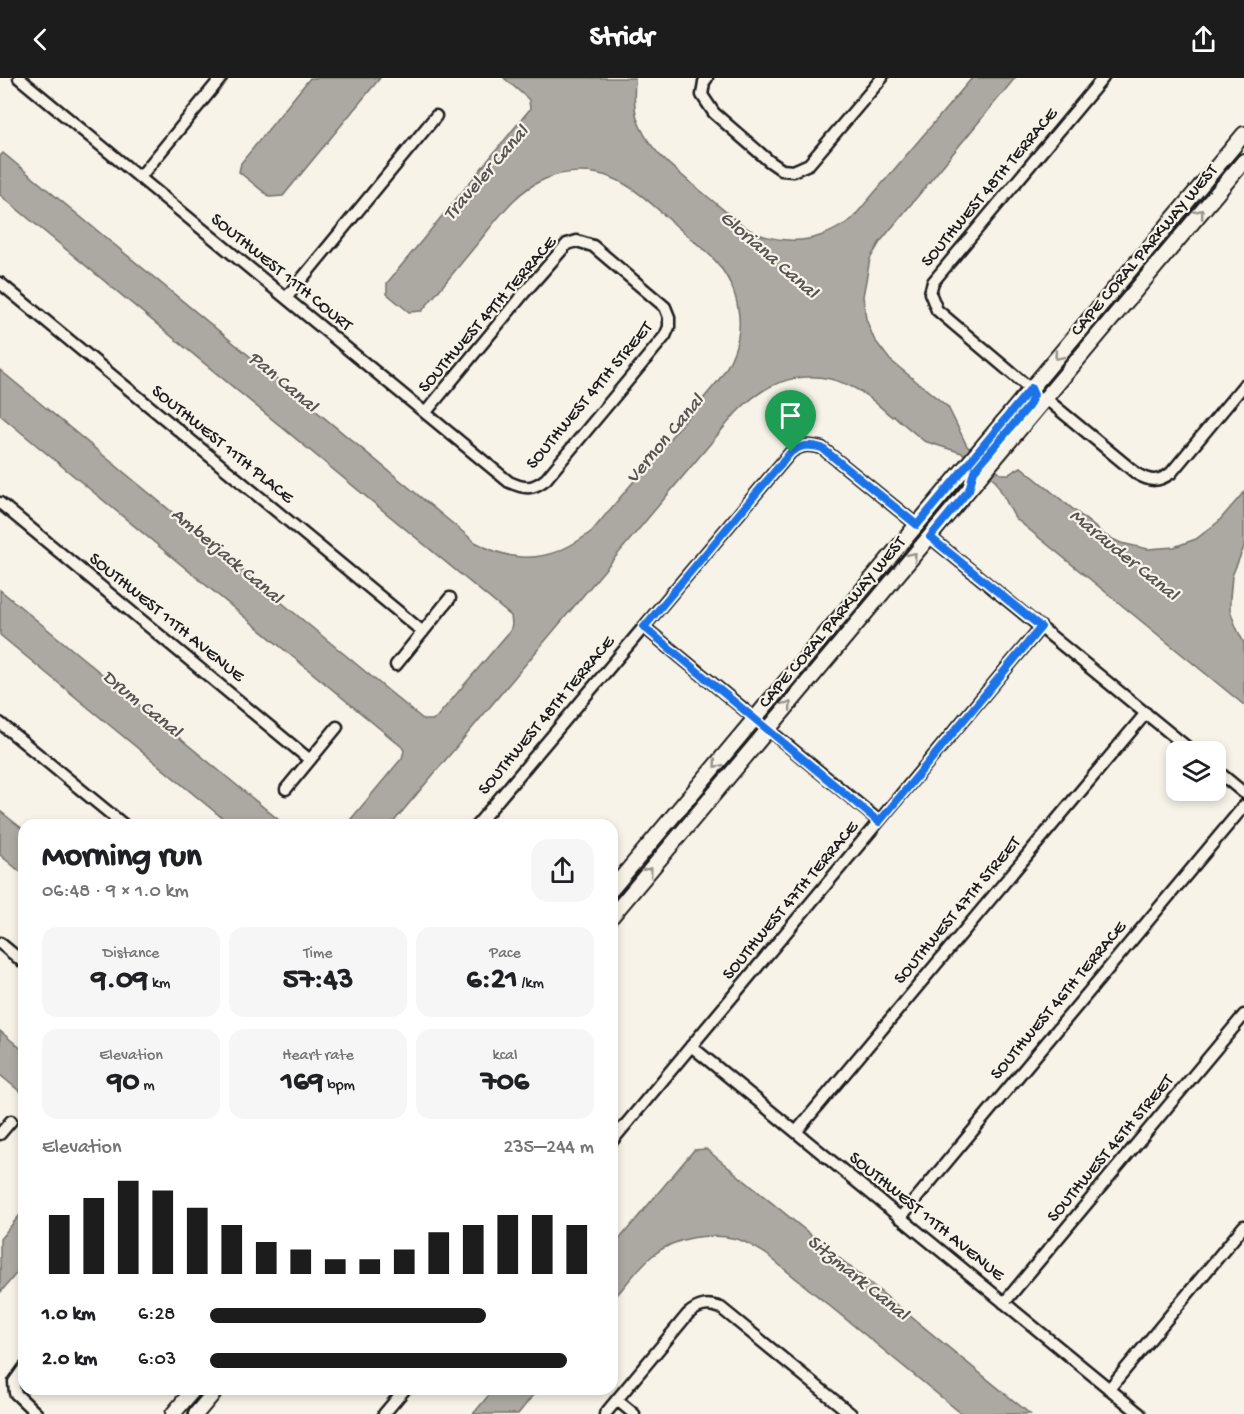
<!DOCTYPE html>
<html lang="en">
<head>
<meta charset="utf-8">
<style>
  body { margin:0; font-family:"Gochi Hand",sans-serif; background:#f6f6f6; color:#202124; height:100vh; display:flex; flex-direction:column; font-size:22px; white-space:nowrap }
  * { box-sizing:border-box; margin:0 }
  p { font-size:20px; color:#757577 }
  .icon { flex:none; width:33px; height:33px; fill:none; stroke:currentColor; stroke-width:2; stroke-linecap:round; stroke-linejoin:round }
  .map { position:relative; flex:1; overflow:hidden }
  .panel { position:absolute; left:18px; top:741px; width:600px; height:576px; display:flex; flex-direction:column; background:#fff; border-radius:18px; box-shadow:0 3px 9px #0003 }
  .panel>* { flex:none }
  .controls { position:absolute; left:1166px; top:663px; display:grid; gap:12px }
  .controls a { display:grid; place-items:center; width:60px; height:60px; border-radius:12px; background:#fff; box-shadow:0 3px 9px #0003; font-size:30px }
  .pin { position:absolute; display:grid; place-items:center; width:51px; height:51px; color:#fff; margin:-62px -26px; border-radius:50% 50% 50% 0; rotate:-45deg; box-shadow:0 0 6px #0007 }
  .pin .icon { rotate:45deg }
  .round { display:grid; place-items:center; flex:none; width:63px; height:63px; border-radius:18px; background:#f6f6f6 }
  .overview { display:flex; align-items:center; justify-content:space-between; height:102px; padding:0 24px }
  h1 { font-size:33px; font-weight:700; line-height:45px }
  .figures { display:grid; grid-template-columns:repeat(3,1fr); gap:9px; height:102px; padding:6px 24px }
  .figures div { display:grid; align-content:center; border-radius:15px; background:#f6f6f6; text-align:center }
  .figures b { font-size:30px; font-weight:700 }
  .figures small { font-size:16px; font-weight:400 }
  .figures p { font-size:16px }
  .chart { height:168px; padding:12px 24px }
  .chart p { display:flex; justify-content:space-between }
  .chart svg { width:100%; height:108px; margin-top:6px; stroke:#1c1c1c; stroke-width:6 }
  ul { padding:0 24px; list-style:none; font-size:20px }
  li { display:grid; grid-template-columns:96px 72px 1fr; align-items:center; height:45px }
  li i { height:15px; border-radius:8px; background:#1c1c1c }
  header { display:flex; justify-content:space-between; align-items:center; height:78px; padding:0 24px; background:#1c1c1c; color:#fff; font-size:27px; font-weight:700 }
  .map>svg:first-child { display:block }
  .water { fill:#aca9a2; stroke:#72716c; stroke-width:1.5 }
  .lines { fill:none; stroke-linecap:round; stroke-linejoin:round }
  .minor-casing { stroke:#1c1c1c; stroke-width:15 }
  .major-casing { stroke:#1c1c1c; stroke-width:18 }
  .minor { stroke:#f7f3e8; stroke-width:10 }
  .major { stroke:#f7f3e8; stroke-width:14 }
  .oneway { stroke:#94928c }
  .route-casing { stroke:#fff; stroke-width:12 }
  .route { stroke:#1a73e8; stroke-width:8 }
  .labels { text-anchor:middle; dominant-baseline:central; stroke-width:4.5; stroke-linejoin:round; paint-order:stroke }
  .street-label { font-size:18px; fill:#1c1c1c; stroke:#f7f3e8 }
  .water-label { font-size:20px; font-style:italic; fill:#565452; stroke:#f7f3e8 }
</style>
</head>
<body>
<header><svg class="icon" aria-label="back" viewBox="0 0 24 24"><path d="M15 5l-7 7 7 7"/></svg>Stridr<svg class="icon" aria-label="share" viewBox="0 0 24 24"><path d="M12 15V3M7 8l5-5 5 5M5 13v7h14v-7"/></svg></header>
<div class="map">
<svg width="1244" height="1336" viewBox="0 0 1244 1336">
  <rect width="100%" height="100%" fill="#f7f3e8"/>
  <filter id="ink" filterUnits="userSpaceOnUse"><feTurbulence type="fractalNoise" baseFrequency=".0167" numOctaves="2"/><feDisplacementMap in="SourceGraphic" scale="12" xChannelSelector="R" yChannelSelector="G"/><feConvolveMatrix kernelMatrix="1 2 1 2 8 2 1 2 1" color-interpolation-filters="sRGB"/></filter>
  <g filter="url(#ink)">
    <path class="water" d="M310 0H380L283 118 270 119 239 94 241 85Z
      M504 0H635C634 16 633 35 641 50 655 80 684 98 708 119 720 128 731 140 744 148 756 157 773 161 788 162 812 164 832 155 852 141L972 0H1015L880 164 870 181 863 218 866 241 874 261 890 282 948 329 967 368 1001 396H1009L1021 389 1106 458 1121 465 1148 471 1174 469 1196 461 1218 444 1244 414V469L1232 498 1230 520V532L1236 549 1244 565V627L1015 440 995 402 962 375 924 363 894 338 892 339C879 328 866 315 850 308 808 288 767 302 736 335L391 747H346L402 680 404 673 402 669 0 337V292L424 642H432L436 640 510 553 512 547 511 538 0 117V78L3 75 475 464C518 488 554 483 592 453L718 303C733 282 743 257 738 231 736 215 728 198 718 186 708 173 693 163 681 152 660 134 638 110 612 100 592 92 566 92 545 101 515 113 497 142 477 166 459 188 440 211 422 233L409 234 387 216V205L530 31 529 22 526 19Z
      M0 512 285 747H231L0 557Z
      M0 733 24 752V797L0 777Z
      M0 953 24 973V1017L0 997Z
      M706 1071 1030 1336H962L766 1176C756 1170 747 1164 737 1161 709 1154 675 1159 652 1178 637 1191 625 1208 612 1223V1170L694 1072Z
      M24 1132V1186L0 1215V1161Z
      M494 1311H538L518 1336H473Z"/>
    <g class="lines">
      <g class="minor-casing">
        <path id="minor" d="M19 0 509 404C525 411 532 412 546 401L665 258 669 249V239L665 229 593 168 577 163 567 166 524 215 426 334
          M707 0 704 4 702 17 714 35 769 83 782 92 793 93 809 86 882 0
          M140 99 221 0
          M0 205 423 554
          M286 220 436 38
          M1045 320 1137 396C1151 404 1158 404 1171 395L1244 307
          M969 409 974 393 1028 329 1034 314 937 232 930 215 933 204 1103 0
          M0 425 310 682
          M930 459 1193 674
          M644 549 879 743
          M396 587 450 520
          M0 645 124 747
          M1215 691 1244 715
          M286 711 337 649
          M477 747 791 374C802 367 809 366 822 370L917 447
          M0 865 24 885
          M691 968 1140 1336
          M796 1054 1146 635
          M0 1056 11 1043
          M612 1063 1041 549
          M900 1140 1244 728
          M1004 1225 1244 937
          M24 1290 14 1304 15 1315 37 1336
          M1109 1311 1244 1148
          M617 1322 634 1336
          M384 1336 405 1311
          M605 1336 688 1236C699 1227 707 1225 721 1230L851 1336"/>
      </g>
      <g class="major-casing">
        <path id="major" d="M612 811 1244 56
          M612 838 1244 83
          M173 1336 194 1311
          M196 1336 217 1311"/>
      </g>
      <use href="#minor" class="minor"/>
      <use href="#major" class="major"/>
    </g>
    <defs><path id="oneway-chevron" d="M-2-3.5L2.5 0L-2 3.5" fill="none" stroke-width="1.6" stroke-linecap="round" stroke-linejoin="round" transform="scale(1.5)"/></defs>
    <g class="oneway">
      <use href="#oneway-chevron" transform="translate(1200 135) rotate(-50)"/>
      <use href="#oneway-chevron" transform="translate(1058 278) rotate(130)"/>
      <use href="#oneway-chevron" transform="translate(913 478) rotate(-50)"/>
      <use href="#oneway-chevron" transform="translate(788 627) rotate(-50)"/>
      <use href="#oneway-chevron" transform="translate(717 686) rotate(130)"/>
      <use href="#oneway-chevron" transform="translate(649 793) rotate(-50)"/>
    </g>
  </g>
  <g class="lines" filter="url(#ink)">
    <g class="route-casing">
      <path id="route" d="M1031 310 1034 317 1028 329 974 393 969 412 930 459 1041 549 879 744 644 549 791 374C802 367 809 366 822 370L917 447Z"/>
    </g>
    <use href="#route" class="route"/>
  </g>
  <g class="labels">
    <g class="street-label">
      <text transform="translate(990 110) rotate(-50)">SOUTHWEST 48TH TERRACE</text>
      <text transform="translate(1145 173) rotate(-50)">CAPE CORAL PARKWAY WEST</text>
      <text transform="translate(281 195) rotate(39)">SOUTHWEST 11TH COURT</text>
      <text transform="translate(488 237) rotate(-49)">SOUTHWEST 49TH TERRACE</text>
      <text transform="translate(590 318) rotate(-50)">SOUTHWEST 49TH STREET</text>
      <text transform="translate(222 367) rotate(39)">SOUTHWEST 11TH PLACE</text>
      <text transform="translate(166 540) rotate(39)">SOUTHWEST 11TH AVENUE</text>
      <text transform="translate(833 545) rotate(-50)">CAPE CORAL PARKWAY WEST</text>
      <text transform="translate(547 638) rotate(-50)">SOUTHWEST 48TH TERRACE</text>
      <text transform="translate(791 823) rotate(-50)">SOUTHWEST 47TH TERRACE</text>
      <text transform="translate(958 833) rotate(-50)">SOUTHWEST 47TH STREET</text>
      <text transform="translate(1059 923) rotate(-50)">SOUTHWEST 46TH TERRACE</text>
      <text transform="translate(1111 1071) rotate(-50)">SOUTHWEST 46TH STREET</text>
      <text transform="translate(926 1139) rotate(39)">SOUTHWEST 11TH AVENUE</text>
    </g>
    <g class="water-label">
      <text transform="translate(487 96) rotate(-49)">Traveler Canal</text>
      <text transform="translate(768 178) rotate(41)">Gloriana Canal</text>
      <text transform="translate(282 305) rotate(40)">Pan Canal</text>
      <text transform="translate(666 362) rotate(-50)">Vernon Canal</text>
      <text transform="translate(1123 478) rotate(39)">Marauder Canal</text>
      <text transform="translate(226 479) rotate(40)">Amberjack Canal</text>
      <text transform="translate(141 627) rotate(39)">Drum Canal</text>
      <text transform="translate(857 1201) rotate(39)">Sitzmark Canal</text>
    </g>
  </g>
</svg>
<div class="controls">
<a><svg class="icon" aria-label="layers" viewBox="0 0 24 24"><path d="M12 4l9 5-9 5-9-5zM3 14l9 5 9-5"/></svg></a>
</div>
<div class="pin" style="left:791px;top:374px;background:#1e9e55"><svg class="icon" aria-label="arrive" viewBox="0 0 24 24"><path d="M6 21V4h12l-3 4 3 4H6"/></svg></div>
<section class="panel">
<div class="overview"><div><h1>Morning run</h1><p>06:48 · 9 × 1.0 km</p></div><a class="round"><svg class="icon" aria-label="share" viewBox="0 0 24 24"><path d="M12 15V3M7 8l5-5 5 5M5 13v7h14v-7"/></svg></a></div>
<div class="figures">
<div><p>Distance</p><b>9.09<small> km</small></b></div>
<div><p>Time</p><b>57:43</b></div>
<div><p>Pace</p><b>6:21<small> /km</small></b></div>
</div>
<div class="figures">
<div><p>Elevation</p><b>90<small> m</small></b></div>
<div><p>Heart rate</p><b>169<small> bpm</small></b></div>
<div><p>kcal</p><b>706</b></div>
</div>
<div class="chart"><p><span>Elevation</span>235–244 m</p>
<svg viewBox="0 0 160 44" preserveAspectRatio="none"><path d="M5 44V20M15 44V13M25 44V6M35 44V10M45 44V17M55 44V24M65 44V31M75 44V34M85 44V38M95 44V38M105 44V34M115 44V27M125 44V24M135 44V20M145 44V20M155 44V24"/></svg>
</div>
<ul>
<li><b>1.0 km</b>6:28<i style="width:72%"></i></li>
<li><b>2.0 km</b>6:03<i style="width:93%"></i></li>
</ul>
</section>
</div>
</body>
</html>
